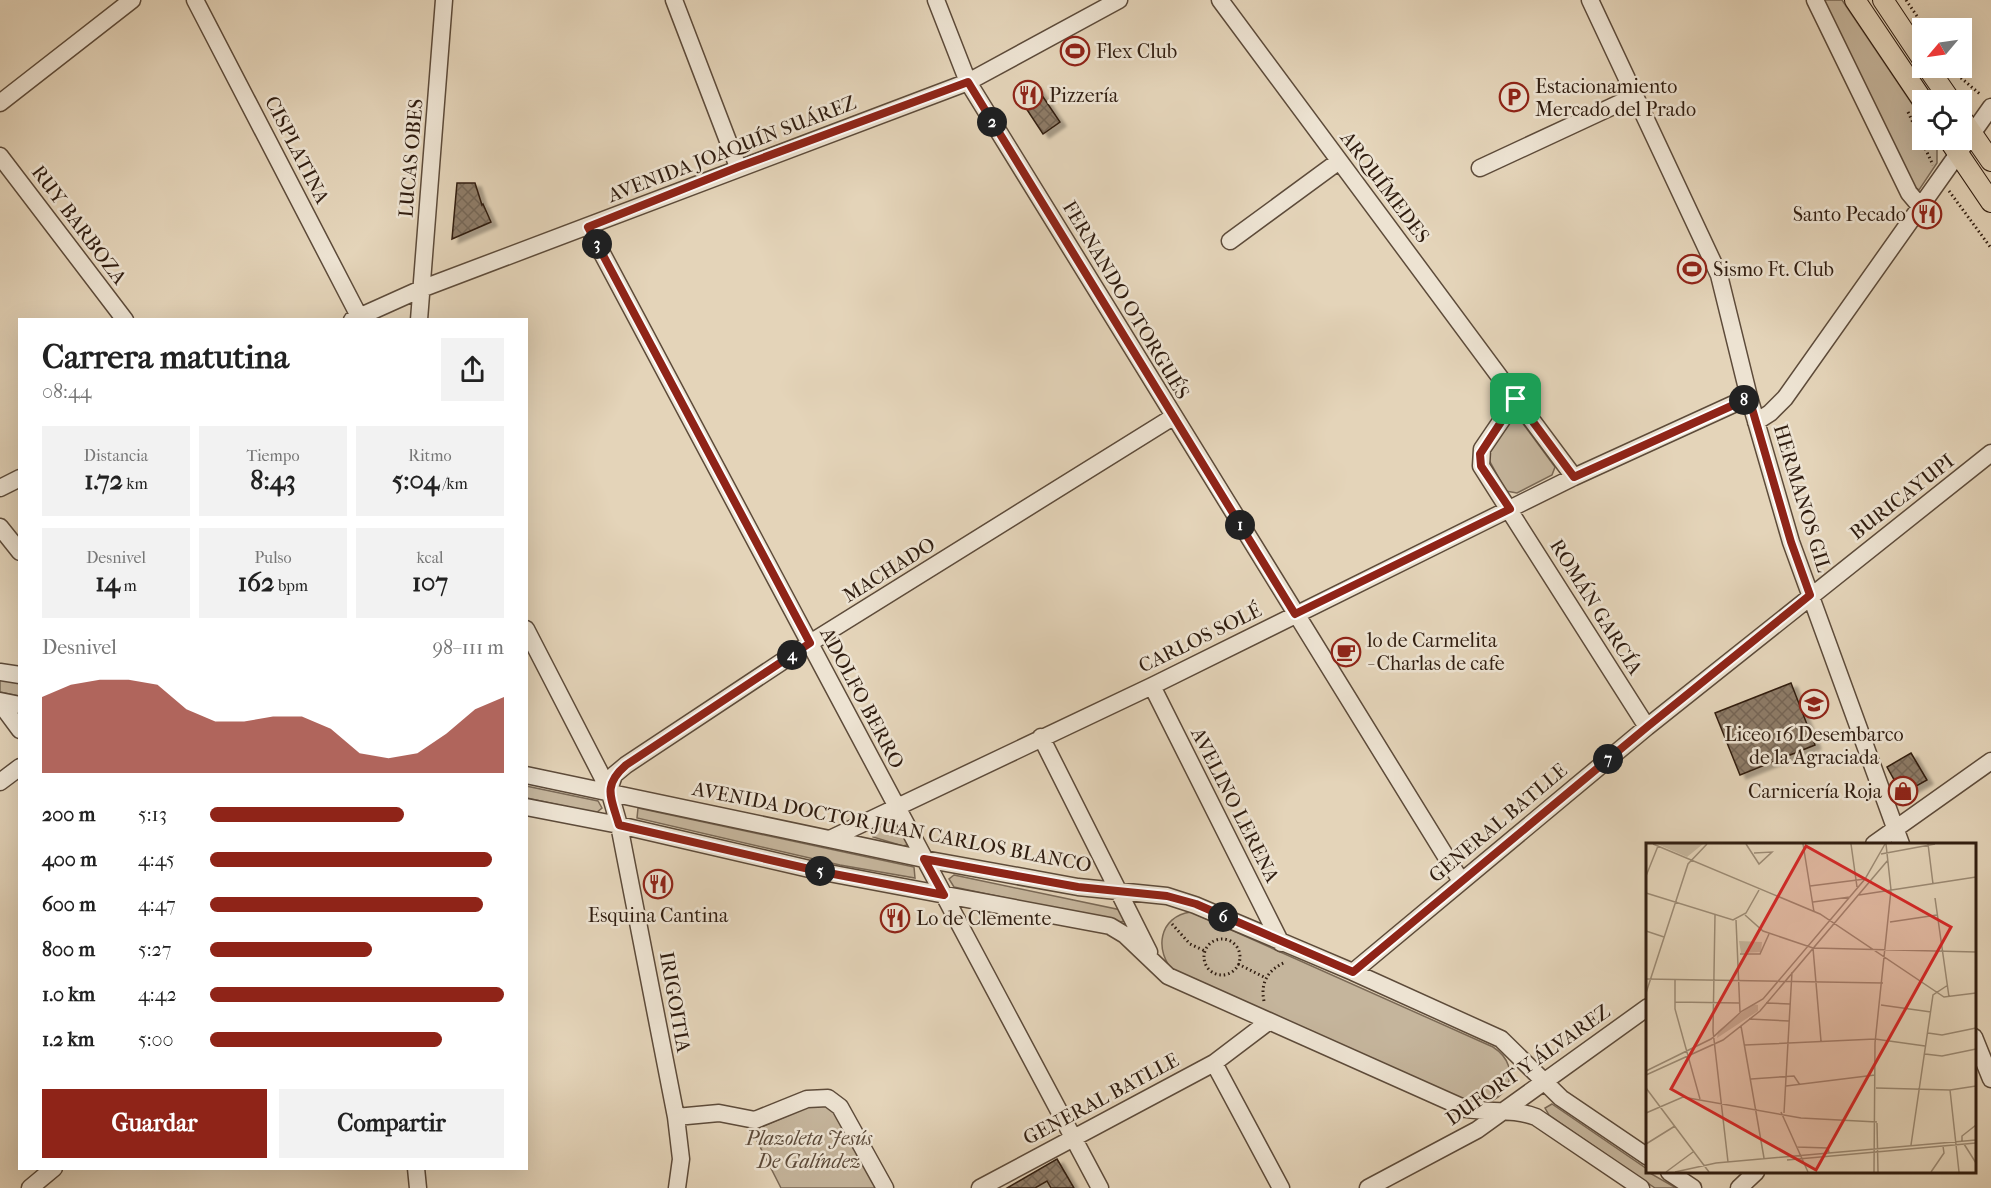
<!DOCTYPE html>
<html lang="es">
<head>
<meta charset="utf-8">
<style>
  body { margin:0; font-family:"IM FELL French Canon",serif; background:#f2f2f2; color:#222; height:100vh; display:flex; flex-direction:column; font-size:22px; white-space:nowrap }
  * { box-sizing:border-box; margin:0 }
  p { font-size:20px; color:#767676 }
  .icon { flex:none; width:33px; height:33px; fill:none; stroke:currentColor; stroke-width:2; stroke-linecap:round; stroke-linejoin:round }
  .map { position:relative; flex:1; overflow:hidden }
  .sheet { position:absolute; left:18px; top:318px; width:510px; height:852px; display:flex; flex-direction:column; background:#fff; border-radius:0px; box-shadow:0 6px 24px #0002 }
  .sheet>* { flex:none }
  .needle { width:39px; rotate:241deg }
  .tools { position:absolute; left:1912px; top:18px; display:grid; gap:12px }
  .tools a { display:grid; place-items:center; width:60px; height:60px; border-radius:0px; background:#fff; box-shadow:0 6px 24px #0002; font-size:30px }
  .pin { position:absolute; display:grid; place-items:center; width:51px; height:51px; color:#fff; margin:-26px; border-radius:12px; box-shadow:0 3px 9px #0006 }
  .km { position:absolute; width:30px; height:30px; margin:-15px; border-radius:50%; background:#222; color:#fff; font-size:16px; line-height:30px; text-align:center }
  .round { display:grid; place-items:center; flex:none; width:63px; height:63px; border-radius:0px; background:#f2f2f2 }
  .summary { display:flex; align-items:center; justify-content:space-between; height:102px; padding:0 24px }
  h1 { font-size:33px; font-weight:700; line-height:45px }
  .metrics { display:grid; grid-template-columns:repeat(3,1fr); gap:9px; height:102px; padding:6px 24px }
  .metrics div { display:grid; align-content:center; border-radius:0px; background:#f2f2f2; text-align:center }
  .metrics b { font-size:26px; font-weight:700 }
  .metrics small { font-size:16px; font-weight:400 }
  .metrics p { font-size:16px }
  .chart { height:168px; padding:12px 24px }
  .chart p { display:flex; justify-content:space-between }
  .chart svg { width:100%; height:108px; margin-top:6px; fill:#8f2418; opacity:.7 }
  .primary-button { display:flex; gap:12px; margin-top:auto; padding:12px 24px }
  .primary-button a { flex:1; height:69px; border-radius:0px; background:#8f2418; color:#fff; font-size:24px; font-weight:700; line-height:69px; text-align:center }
  .primary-button a+a { background:#f2f2f2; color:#222 }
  ul { padding:0 24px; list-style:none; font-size:20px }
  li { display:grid; grid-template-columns:96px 72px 1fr; align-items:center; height:45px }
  li i { height:15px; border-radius:8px; background:#8f2418 }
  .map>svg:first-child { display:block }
  .green { fill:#c5b59c; stroke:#7a6956; stroke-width:1.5 }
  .building { fill:url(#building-cross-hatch); stroke:#301d10; stroke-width:1.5; filter:url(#shadow) }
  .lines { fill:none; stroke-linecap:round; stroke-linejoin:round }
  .minor-casing { stroke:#5d4b3a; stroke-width:19 }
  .major-casing { stroke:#301d10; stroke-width:22 }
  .path { stroke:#301d10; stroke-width:3; stroke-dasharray:1.5 3; stroke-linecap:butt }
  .minor { stroke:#ede3d2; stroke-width:16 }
  .major { stroke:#e4d4b9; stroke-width:20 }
  .route-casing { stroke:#fff; stroke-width:12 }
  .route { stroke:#8f2418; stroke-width:8 }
  .labels { text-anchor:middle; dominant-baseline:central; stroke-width:5; stroke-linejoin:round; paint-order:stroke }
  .poi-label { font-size:20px; fill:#301d10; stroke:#ede3d2; text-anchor:start }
  .street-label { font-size:20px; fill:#301d10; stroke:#ede3d2 }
  .park-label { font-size:20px; font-style:italic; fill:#5d4b3a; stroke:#ede3d2 }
  .inset-road { fill:none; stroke:#9c8b75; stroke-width:1.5 }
  .view { fill:#d62828; fill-opacity:0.15; stroke:#d62828; stroke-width:3 }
  .inset-edge { fill:none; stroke:#301d10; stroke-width:3 }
</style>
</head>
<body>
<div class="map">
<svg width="1991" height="1188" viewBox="0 0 1991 1188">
  <defs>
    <pattern id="building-cross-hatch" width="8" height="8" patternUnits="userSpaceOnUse" patternTransform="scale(1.5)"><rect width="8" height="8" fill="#8e7c68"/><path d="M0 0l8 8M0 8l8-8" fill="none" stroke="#746554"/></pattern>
    <filter id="shadow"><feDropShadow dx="6" dy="4" stdDeviation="1.5" flood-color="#0004"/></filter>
  </defs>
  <rect width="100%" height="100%" fill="#e4d4b9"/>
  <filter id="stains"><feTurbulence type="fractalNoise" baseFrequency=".00333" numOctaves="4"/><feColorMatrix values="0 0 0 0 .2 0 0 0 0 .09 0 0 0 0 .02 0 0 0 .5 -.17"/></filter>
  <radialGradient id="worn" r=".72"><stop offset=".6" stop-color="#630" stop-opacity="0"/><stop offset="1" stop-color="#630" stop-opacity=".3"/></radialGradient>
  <path class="green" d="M1820 0H1842L1923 120V140L1937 141V163L1919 190 1910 183Z
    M1511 418 1521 421 1555 467 1552 475 1517 493 1506 491 1488 458V453Z
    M0 679 19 683V696L0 692Z
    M526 786 598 801 602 808 596 813 527 798Z
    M638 808 914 867 915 878 840 865 637 818Z
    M893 821 908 840 907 845 903 846 873 837V830Z
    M954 875 1121 910 1124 921 1121 922 954 887 949 879Z
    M1191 912 1493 1047C1526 1068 1506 1110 1470 1102L1175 973C1153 951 1159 916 1191 912Z
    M815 1104 827 1106 833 1111 877 1188H781L752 1131Z
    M1552 1104 1647 1169 1648 1172 1676 1188H1655L1549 1115 1545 1108Z"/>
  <path class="building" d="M1035 85 1060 122 1043 134 1018 96Z
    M457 183H475L482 205 483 204 491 222 452 239Z
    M1791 683 1815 745 1740 775 1715 713Z
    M1911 753 1927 780 1902 794 1887 767Z
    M1057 1159 1074 1188H1051L1047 1181 1035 1188H1007Z"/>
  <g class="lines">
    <g class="minor-casing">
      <path id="minor" d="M195 0 361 320
        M674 0 738 167
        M936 0 968 82 1461 881
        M1220 0 1574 477
        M1590 0 1719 275 1749 397 1791 542 1901 844
        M1815 0 1909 193 1920 206
        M0 103 132 0
        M0 156 125 320
        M1480 168 1635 96
        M588 227 1100 1188
        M1230 241 1339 161
        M352 320 421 289 968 82 1119 0
        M419 320 444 0
        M1516 399 1482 449 1481 466 1647 727
        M1756 422 1770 413 1785 398 1991 107
        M0 488 20 478
        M0 527 20 552
        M526 629 609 790 619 825 676 1117 681 1159 677 1188
        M0 672 20 675
        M1152 686 1281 943
        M0 701 20 705
        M0 703 20 730
        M1041 737 1149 952
        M526 775 924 859 1078 887 1167 896 1195 905 1353 972 1501 1039 1561 1098 1648 1157
        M0 782 20 767
        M609 790 614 775 626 765 810 643 1173 417
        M526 807 619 825 818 871 1110 926 1125 935 1168 976 1466 1109C1490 1113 1513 1108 1536 1117L1641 1188
        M832 838 1152 686 1574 477 1749 397
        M1874 844 1991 761
        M1353 972 1647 727 1991 453
        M1974 1037 1991 1079
        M1214 1063 1281 1188
        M676 1117 719 1113 755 1120 807 1099 828 1098 840 1107 885 1188
        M416 1168 418 1188
        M1669 1172 1693 1188
        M30 1188 54 1168
        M980 1188 1214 1063 1268 1022
        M1368 1188 1477 1130 1648 1007
        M1739 1188 1756 1172"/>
    </g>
    <g class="major-casing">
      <path id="major" d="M1855 0 1923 101
        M1883 0 1923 60
        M1928 68 1950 100
        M1962 119 1991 161
        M1949 140 1991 202"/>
    </g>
    <path class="path" d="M1906 0 1925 28
      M1954 72 1981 95
      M1908 112 1933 165
      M1949 191 1991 248
      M1172 924 1190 944 1205 951
      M1204 957a18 18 0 1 1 36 0a18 18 0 1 1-36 0Z
      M1238 964 1266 978
      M1264 1001C1260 983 1268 969 1286 962"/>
    <use href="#minor" class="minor"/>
    <use href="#major" class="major"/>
  </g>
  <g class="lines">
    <g class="route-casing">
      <path id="route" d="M968 82 1295 614 1510 509 1481 466 1480 454 1516 399 1574 477 1749 398 1791 542 1810 595 1647 727 1353 972 1196 904 1167 896 1078 887 924 859 944 895 818 871 619 825C611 797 602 786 626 765L810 643 588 227 738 167Z"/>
    </g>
    <use href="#route" class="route"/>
  </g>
  <defs>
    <g id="stadium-ring" transform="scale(1.5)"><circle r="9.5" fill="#ede3d2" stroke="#8f2418" stroke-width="1.5"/><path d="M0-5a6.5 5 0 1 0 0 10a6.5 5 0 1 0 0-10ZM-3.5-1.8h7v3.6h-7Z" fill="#8f2418"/></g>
    <g id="restaurant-ring" transform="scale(1.5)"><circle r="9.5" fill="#ede3d2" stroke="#8f2418" stroke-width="1.5"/><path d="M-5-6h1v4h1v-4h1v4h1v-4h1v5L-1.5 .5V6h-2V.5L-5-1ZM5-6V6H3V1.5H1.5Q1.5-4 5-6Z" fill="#8f2418"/></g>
    <g id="parking-ring" transform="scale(1.5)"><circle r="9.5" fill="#ede3d2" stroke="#8f2418" stroke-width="1.5"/><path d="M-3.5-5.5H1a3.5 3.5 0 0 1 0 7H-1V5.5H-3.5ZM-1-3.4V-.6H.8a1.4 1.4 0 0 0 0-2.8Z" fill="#8f2418"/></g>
    <g id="cafe-ring" transform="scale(1.5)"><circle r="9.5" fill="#ede3d2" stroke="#8f2418" stroke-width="1.5"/><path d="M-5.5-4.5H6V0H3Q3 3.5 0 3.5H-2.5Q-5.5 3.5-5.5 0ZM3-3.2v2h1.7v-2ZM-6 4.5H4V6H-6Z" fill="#8f2418"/></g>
    <g id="school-ring" transform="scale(1.5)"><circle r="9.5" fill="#ede3d2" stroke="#8f2418" stroke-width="1.5"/><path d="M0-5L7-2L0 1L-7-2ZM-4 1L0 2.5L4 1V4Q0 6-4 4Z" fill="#8f2418"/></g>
    <g id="shop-ring" transform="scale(1.5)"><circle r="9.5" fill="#ede3d2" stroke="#8f2418" stroke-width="1.5"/><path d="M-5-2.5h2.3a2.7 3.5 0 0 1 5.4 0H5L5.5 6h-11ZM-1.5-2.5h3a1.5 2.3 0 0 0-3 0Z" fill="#8f2418"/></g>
  </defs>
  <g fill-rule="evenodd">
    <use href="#stadium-ring" x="1075" y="51"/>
    <use href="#restaurant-ring" x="1028" y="95"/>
    <use href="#parking-ring" x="1514" y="97"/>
    <use href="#restaurant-ring" x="1927" y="214"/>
    <use href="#stadium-ring" x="1692" y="269"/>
    <use href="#cafe-ring" x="1346" y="652"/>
    <use href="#school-ring" x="1814" y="704"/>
    <use href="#shop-ring" x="1903" y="791"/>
    <use href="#restaurant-ring" x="658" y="884"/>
    <use href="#restaurant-ring" x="895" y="918"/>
  </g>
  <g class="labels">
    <g class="poi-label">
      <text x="1096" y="51">Flex Club</text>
      <text x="1535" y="86">Estacionamiento<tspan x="1535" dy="23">Mercado del Prado</tspan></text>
      <text x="1049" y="95">Pizzería</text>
      <text x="1906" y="214" text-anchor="end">Santo Pecado</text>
      <text x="1713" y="269">Sismo Ft. Club</text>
      <text x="1367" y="640">lo de Carmelita<tspan x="1367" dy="23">- Charlas de cafe</tspan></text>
      <text x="1814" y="734" text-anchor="middle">Liceo 16 Desembarco<tspan x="1814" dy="23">de la Agraciada</tspan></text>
      <text x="1882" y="791" text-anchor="end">Carnicería Roja</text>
      <text x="658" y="915" text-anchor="middle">Esquina Cantina</text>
      <text x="916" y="918">Lo de Clemente</text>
    </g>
    <g class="street-label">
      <text transform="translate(732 149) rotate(-21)">AVENIDA JOAQUÍN SUÁREZ</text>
      <text transform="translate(297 150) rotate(63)">CISPLATINA</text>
      <text transform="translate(411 158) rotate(-85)">LUCAS OBES</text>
      <text transform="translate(1385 187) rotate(53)">ARQUÍMEDES</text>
      <text transform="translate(79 225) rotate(53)">RUY BARBOZA</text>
      <text transform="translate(1126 300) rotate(59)">FERNANDO OTORGUÉS</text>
      <text transform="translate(1902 497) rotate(-38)">BURICAYUPI</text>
      <text transform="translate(1802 498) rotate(73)">HERMANOS GIL</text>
      <text transform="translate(889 570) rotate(-32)">MACHADO</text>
      <text transform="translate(1596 607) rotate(58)">ROMÁN GARCÍA</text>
      <text transform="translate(1200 638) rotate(-26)">CARLOS SOLÉ</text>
      <text transform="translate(862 698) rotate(62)">ADOLFO BERRO</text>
      <text transform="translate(1235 805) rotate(63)">AVELINO LERENA</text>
      <text transform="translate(1498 823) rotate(-40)">GENERAL BATLLE</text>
      <text transform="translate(892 827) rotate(11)">AVENIDA DOCTOR JUAN CARLOS BLANCO</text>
      <text transform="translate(675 1002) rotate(80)">IRIGOITIA</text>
      <text transform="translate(1528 1065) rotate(-35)">DUFORT Y ÁLVAREZ</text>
      <text transform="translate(1101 1099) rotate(-28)">GENERAL BATLLE</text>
    </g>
    <g class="park-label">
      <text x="809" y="1138">Plazoleta Jesús<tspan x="809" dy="23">De Galíndez</tspan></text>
    </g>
  </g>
  <g transform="translate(1646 843)">
    <rect width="330" height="330" fill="#e4d4b9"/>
    <path d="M11 1H57L41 14ZM93 98 116 99 115 109 95 110ZM107 161 112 162V168L71 195 72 188Z" fill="#c5b59c"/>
    <path class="inset-road" d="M7 1 174 71 298 154 330 150M100 1 113 21 126 9 108 10M157 1 168 69M205 1 211 44M282 1 287 41M235 11 289 1M0 33 12 3M164 43 219 36M0 50 87 77 100 70 113 47M213 52 330 34M289 55 303 154M167 59 204 54M69 72 67 188 82 319M99 72 117 88 167 105 330 109M90 77 94 169M244 79 291 72M0 88 18 94M167 105 175 198M94 111H114L123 91M0 136 237 140M29 137V166L54 256M0 150 42 21 61 1M29 159 93 160M120 160 144 161M235 162 285 169M103 176 143 178M95 183 118 315M282 190 296 192 330 185M99 202 229 196 279 203M279 211 296 213 330 206M0 228 65 196 96 168 117 156 219 36 239 1M0 232 77 197 114 168 242 17M105 236 148 233 154 242M140 243 229 232M0 245 63 329M230 245 304 247 330 243M304 247 313 329M135 269 162 329M0 270 37 254 155 275 231 279M138 270 146 129M231 280 232 329M316 298V293L330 282M0 301 29 283M318 301 330 320M265 302 287 152 302 142M150 304 182 305 183 310M141 317 330 300M20 329 47 309M29 329 70 320 330 297M228 329 229 200 245 47 240 1M285 329 298 310 297 303"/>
    <path class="view" d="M160 3 305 84 170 327 25 246Z"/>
    <rect width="330" height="330" class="inset-edge"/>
  </g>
  <rect width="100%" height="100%" filter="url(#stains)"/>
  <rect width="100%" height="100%" fill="url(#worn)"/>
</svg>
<div class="tools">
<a><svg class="needle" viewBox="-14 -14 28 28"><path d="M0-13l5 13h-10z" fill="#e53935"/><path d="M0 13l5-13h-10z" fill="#767676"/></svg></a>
<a><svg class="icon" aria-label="locate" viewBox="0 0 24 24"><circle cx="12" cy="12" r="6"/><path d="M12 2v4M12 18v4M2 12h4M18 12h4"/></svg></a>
</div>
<div class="pin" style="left:1516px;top:399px;background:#1e9e55"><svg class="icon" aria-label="arrive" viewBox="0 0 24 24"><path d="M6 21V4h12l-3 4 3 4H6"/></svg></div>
<b class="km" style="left:1240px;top:525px">1</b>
<b class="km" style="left:992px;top:122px">2</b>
<b class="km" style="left:597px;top:244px">3</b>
<b class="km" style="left:792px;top:655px">4</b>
<b class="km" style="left:820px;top:871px">5</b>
<b class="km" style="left:1223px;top:917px">6</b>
<b class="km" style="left:1608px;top:759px">7</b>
<b class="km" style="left:1744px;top:400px">8</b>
<section class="sheet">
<div class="summary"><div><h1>Carrera matutina</h1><p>08:44</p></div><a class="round"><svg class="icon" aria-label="share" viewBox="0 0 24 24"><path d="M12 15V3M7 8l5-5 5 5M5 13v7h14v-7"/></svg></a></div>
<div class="metrics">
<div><p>Distancia</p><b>1.72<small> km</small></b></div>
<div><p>Tiempo</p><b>8:43</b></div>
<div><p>Ritmo</p><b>5:04<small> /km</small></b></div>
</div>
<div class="metrics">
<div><p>Desnivel</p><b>14<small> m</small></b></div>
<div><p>Pulso</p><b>162<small> bpm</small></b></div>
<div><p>kcal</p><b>107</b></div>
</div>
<div class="chart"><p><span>Desnivel</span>98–111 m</p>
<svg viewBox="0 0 160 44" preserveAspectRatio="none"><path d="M0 44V13L10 8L20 6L30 6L40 8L50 18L60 23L70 23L80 21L90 21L100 26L110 36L120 38L130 36L140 28L150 18L160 13V44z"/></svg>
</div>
<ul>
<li><b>200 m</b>5:13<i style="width:66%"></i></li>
<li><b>400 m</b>4:45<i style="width:96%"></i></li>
<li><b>600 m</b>4:47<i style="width:93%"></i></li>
<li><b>800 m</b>5:27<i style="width:55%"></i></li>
<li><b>1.0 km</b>4:42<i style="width:100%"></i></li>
<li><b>1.2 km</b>5:00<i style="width:79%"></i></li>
</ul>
<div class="primary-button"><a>Guardar</a><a>Compartir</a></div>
</section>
</div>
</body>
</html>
